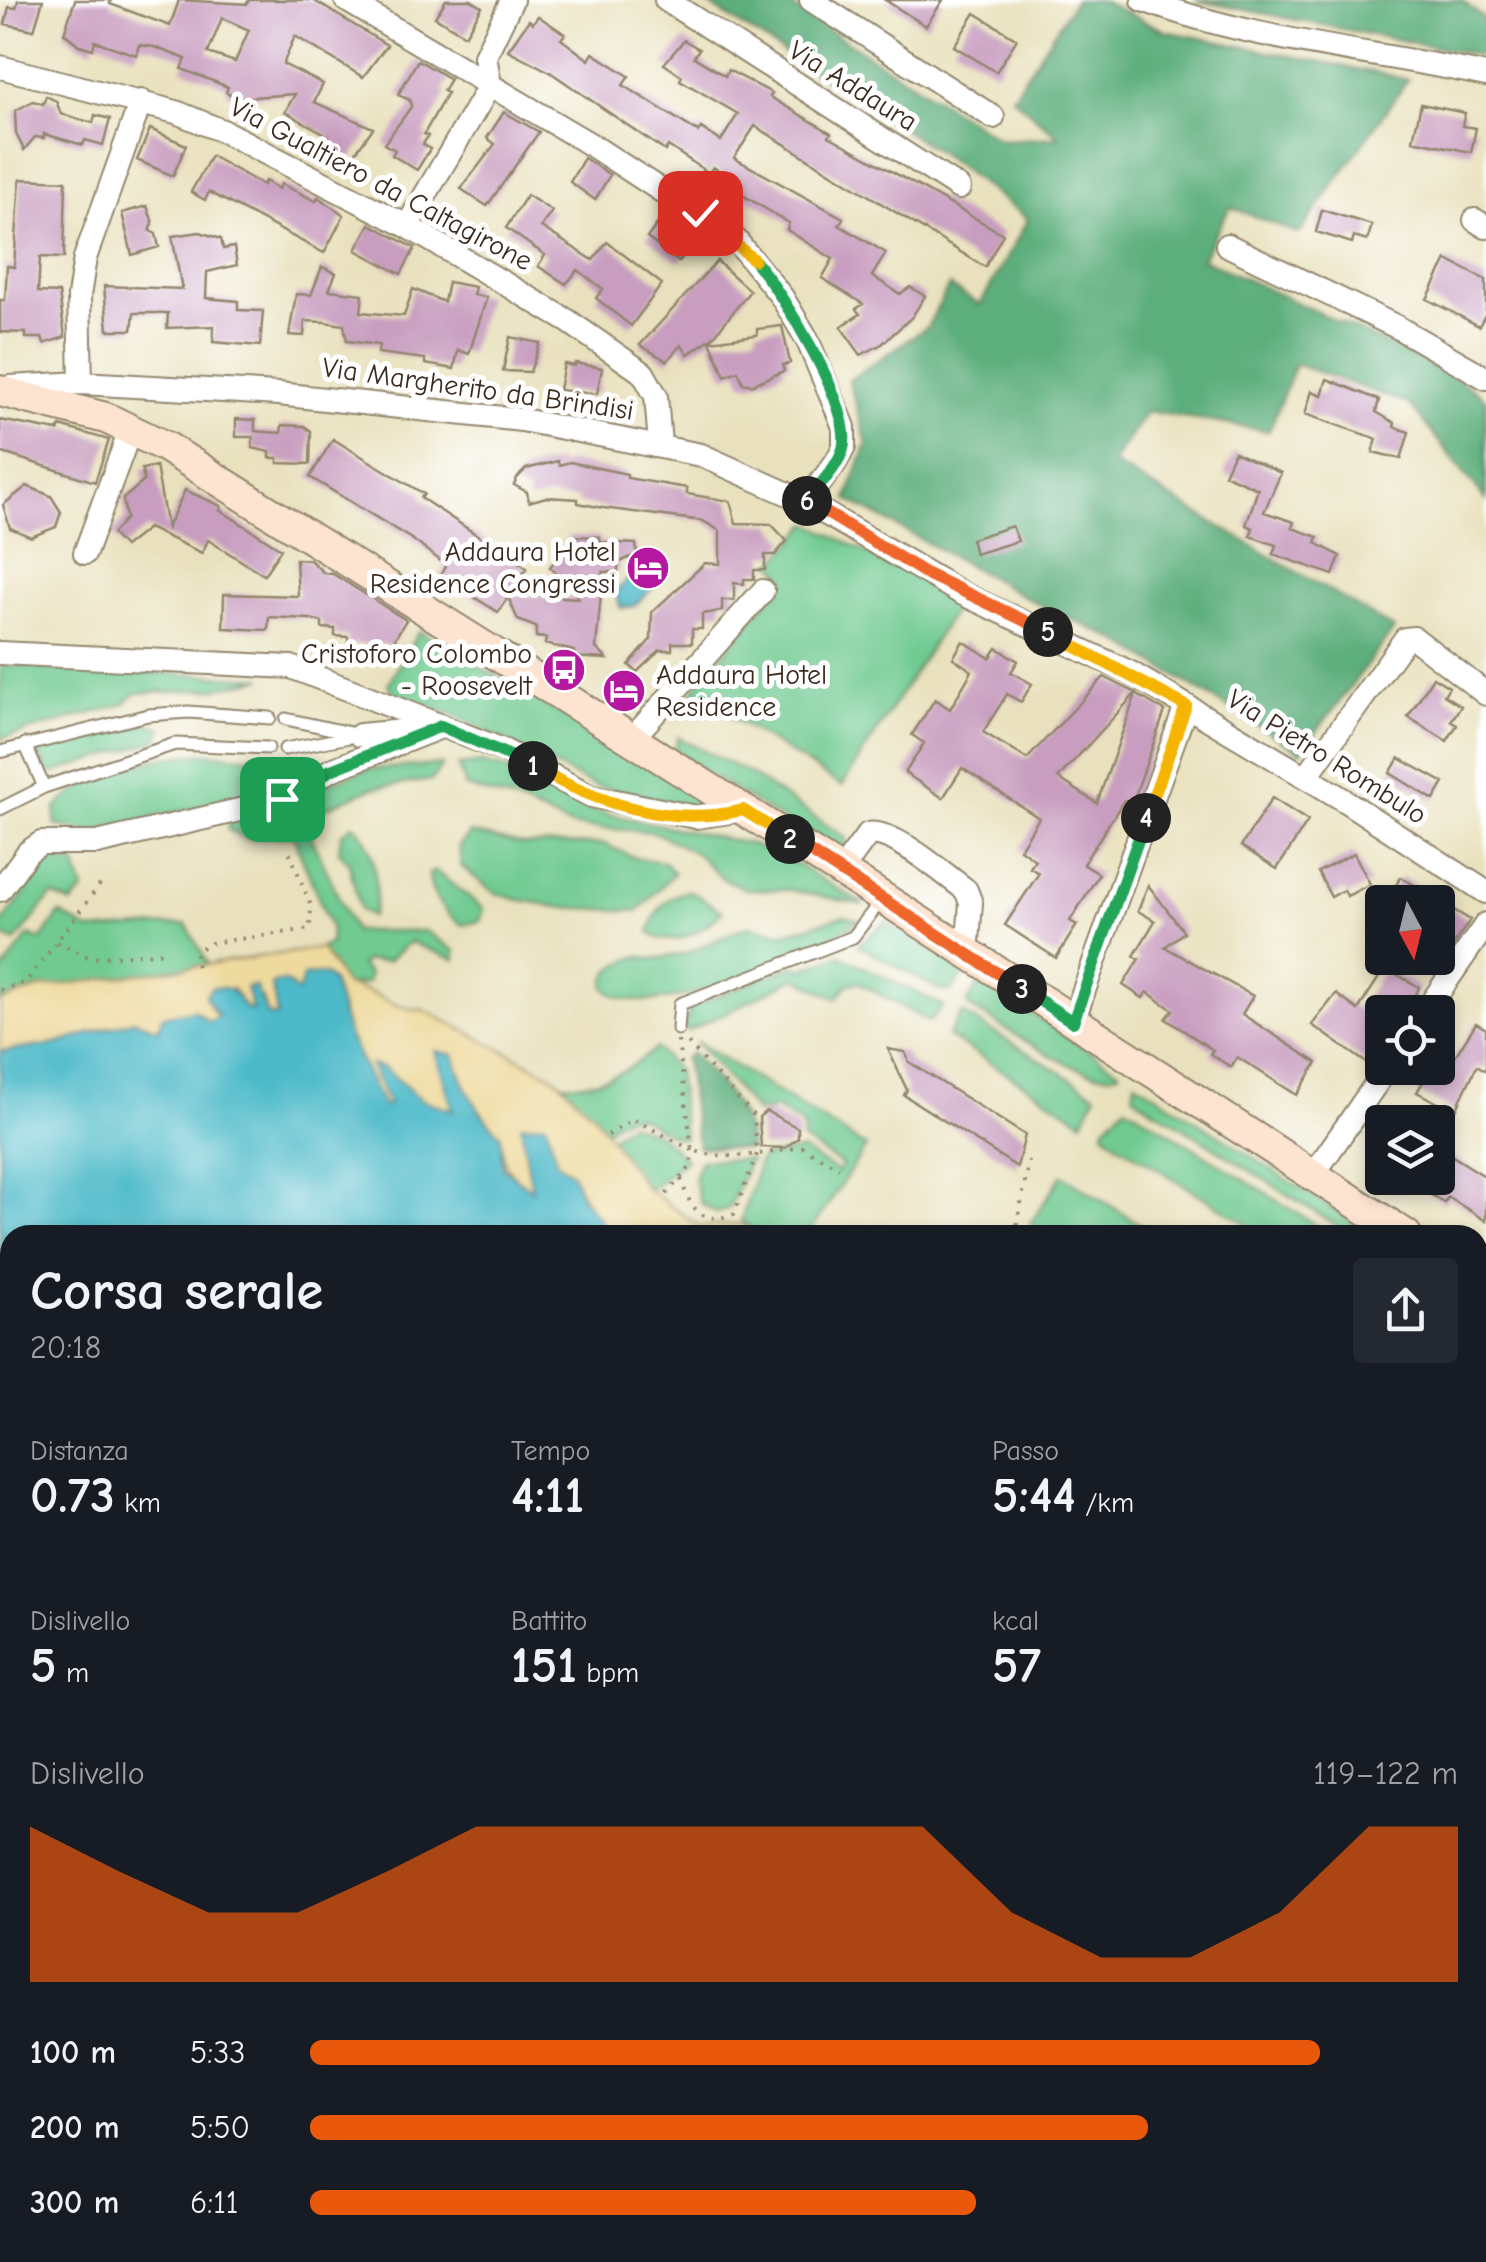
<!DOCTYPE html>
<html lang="it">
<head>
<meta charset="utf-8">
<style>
  body { margin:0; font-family:"Comic Neue",sans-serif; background:#242831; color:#f1f3f6; height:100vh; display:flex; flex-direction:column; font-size:38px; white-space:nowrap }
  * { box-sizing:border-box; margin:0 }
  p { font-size:32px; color:#9ea1a6 }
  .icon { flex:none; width:55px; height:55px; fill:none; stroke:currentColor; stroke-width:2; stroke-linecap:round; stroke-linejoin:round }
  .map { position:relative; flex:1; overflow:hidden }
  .details { position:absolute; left:0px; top:1225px; width:1488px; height:1038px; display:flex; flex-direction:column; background:#171b24; border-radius:30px 30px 0 0; box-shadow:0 5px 15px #0003 }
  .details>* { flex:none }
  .needle { width:65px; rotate:173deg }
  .controls { position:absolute; left:1365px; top:885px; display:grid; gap:20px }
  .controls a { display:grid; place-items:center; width:90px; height:90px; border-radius:10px; background:#171b24; box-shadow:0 5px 15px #0003; font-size:50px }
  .pin { position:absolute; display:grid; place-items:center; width:85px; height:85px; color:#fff; margin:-42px; border-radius:20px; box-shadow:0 5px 15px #0006 }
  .km { position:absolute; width:50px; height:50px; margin:-25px; border-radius:50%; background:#222; color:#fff; font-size:28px; line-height:50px; text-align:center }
  .round { display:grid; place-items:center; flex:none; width:105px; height:105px; border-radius:10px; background:#242831 }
  .overview { display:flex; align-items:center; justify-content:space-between; height:170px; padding:0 30px }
  h1 { font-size:55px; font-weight:600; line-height:75px }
  .metrics { display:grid; grid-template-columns:repeat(3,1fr); gap:15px; height:170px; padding:10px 30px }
  .metrics div { display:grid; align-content:center }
  .metrics b { font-size:50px; font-weight:600 }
  .metrics small { font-size:28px; font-weight:400 }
  .metrics p { font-size:28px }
  .chart { height:280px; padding:20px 30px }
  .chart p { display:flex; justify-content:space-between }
  .chart svg { width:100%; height:180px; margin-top:10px; fill:#ea580c; opacity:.7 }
  ul { padding:0 30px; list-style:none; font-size:32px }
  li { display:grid; grid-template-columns:160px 120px 1fr; align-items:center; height:75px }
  li i { height:25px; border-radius:12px; background:#ea580c }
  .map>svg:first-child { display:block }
  .green { fill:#70ca91; stroke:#567a58; stroke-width:2.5 }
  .forest { fill:#5cae7b; stroke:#4c6c4c; stroke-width:2.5 }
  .sand { fill:#eeda9e; stroke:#94825e; stroke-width:2.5 }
  .water { fill:#4ebac9; stroke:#447274; stroke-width:2.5 }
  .building { fill:#c89dbf; fill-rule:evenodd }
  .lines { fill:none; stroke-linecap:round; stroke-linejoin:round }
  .lane-casing { stroke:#92866e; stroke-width:15 }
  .street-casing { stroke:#92866e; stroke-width:26 }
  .secondary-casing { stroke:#92866e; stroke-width:34 }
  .path { stroke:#92866e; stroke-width:4; stroke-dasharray:2.5 8; stroke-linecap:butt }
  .lane { stroke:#fff; stroke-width:11 }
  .street { stroke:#fff; stroke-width:22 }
  .secondary { stroke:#fde4d1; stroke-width:30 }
  .split-1-casing { stroke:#fff; stroke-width:20 }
  .split-2-casing { stroke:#fff; stroke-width:20 }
  .split-3-casing { stroke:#fff; stroke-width:20 }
  .split-4-casing { stroke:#fff; stroke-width:20 }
  .split-5-casing { stroke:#fff; stroke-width:20 }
  .split-6-casing { stroke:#fff; stroke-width:20 }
  .split-7-casing { stroke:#fff; stroke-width:20 }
  .split-8-casing { stroke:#fff; stroke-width:20 }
  .split-1 { stroke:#22a559; stroke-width:12 }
  .split-2 { stroke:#f5b400; stroke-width:12 }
  .split-3 { stroke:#f0652b; stroke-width:12 }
  .split-4 { stroke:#22a559; stroke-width:12 }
  .split-5 { stroke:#f5b400; stroke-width:12 }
  .split-6 { stroke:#f0652b; stroke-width:12 }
  .split-7 { stroke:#22a559; stroke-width:12 }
  .split-8 { stroke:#f5b400; stroke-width:12 }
  .labels { text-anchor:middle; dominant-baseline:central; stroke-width:10; stroke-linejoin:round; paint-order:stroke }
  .street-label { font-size:28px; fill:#3b2a1e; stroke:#fff }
  .poi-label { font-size:28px; fill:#3b2a1e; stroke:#fff; text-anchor:end }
</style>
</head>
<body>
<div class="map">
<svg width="1486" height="2262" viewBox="0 0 1486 2262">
  <rect width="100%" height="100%" fill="#fff"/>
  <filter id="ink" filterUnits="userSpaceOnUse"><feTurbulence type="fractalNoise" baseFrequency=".01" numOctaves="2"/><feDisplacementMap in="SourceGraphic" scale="20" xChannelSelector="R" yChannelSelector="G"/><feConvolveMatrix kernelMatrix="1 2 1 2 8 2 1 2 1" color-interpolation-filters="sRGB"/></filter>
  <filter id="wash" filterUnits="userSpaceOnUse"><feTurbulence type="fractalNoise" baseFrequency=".0048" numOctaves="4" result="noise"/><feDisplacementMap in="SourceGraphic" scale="40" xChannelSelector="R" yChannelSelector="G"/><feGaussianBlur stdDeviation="2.25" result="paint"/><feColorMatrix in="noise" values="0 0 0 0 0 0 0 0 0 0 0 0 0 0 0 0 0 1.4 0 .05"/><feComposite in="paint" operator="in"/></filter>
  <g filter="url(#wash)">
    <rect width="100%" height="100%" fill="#e9e1bd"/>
    <path class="green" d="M809 523 960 601 842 786 692 692 785 579 774 563Z
      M419 631 698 794 696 803 684 806 592 785 450 713 395 698 388 684Z
      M0 665 263 678 213 689 136 693 124 704 0 739Z
      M147 723 162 728 158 740 49 774 36 748Z
      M678 737 750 774 846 838 847 851 834 852 674 752Z
      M205 753 268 758 267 784 274 790 90 832 55 825 56 808C92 770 154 756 205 753Z
      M482 763 517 772 593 811 751 844 791 861 865 905 790 890 746 889 722 878 697 854 654 832 570 826 520 803 466 787 458 766Z
      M442 765 432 780 372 788 316 812 310 834 354 931H425L455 951V960L410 942 387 961H365L360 966 369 974 367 983 346 986 321 948 330 943 331 929 293 835 247 839 228 830 229 820 367 769Z
      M353 825C374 836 382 897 371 917L360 909 349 863 339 851 341 834Z
      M470 833 523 845 604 844 635 858 664 862 674 873 638 911 559 907 515 899 493 892 461 866 459 846Z
      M53 855 65 863H75L84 890 72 904 52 895 15 942 0 934V926Z
      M435 871 484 909 480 921 463 925C444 914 430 896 429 874Z
      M690 891 722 911C706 929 673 951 650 933 653 911 669 894 690 891Z
      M60 913 90 931 186 924 208 964 39 988 0 1002V975L29 935 41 940Z
      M843 916 860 920C819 948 645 1033 605 988 603 968 624 962 639 956L652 959 685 954 747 926 785 933Z
      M886 922 966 972 951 991 940 990 858 945Z
      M840 955 943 1006 929 1022 858 982 847 985 837 999 796 978 688 1031 684 1028 689 1011 698 1004 794 965 803 969Z
      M981 981 1120 1071C1091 1092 1000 1022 969 1007L967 1003Z
      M962 1013 1096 1094 1083 1121 948 1036Z
      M695 1041 866 1147 808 1235H763L741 1221 759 1162 763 1157 802 1150 838 1172 842 1165 803 1140V1126L775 1108 757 1113Z
      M656 1048 677 1070 684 1138C650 1135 642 1095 605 1130L562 1083C598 1088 629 1071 656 1048Z
      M1135 1081 1373 1235H1351L1140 1100 1133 1095Z
      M1125 1106 1135 1111 1332 1235H1265L1118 1144 1104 1132 1105 1126Z
      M629 1123 658 1134 686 1159 654 1187 646 1188 610 1138Z
      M750 1159 729 1208 717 1213 700 1203 694 1179 701 1160Z
      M1062 1175 1149 1230 1146 1235H1048L1030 1224Z"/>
    <path class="forest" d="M702 0H782L1001 140 1059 137 1012 97 1075 0H1100L1165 31 1408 79 1299 234 1230 207 1202 259 1455 376 1486 399V500L1409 404 1295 364 1269 431 1147 411 1112 463 1394 629 1301 752 1113 638 1040 605 847 499 867 444 849 380 927 327 949 286 980 305 1028 219 946 157Z
      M1195 0H1461L1486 20V57Z
      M692 1053C719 1084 747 1108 750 1149L698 1147 685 1058Z"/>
    <path class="sand" d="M321 948 346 986C372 987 390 1009 424 1010L554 1076 594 1115 646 1188 700 1227 741 1224 760 1235H619C587 1224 583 1181 557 1163L533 1191C506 1175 503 1164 500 1134 477 1112 462 1084 453 1054V1111L422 1100 384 1068 372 1065 389 1105 383 1106 348 1035 332 981 299 992 288 984 278 1016H268L262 998 247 988 254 1010 245 1008 232 988 210 1006 218 1017 209 1022 194 1010 163 1016 159 1029 112 1026 56 1044 0 1052V1002L39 988Z"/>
    <path class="water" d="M643 565H652L665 576 634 606 621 608 615 592Z
      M323 974 332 981 348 1035 383 1106 388 1104 371 1065 384 1068 422 1100 453 1110 435 1051 454 1055C462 1084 477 1112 500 1134L503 1168 532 1190 521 1125 546 1123 557 1163 572 1173 582 1198 609 1231 619 1235H10V2252H1478V1708L1486 1709V2262H0V1052L56 1044 134 1020 159 1029 162 1016 194 1010 209 1022 218 1016 205 996 211 988C231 985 235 992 245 1008L253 1010 246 988 255 986 268 1016H277L272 984 283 981 299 992 303 976Z"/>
    <g id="blocks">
      <path class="building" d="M18 0H43L34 30 5 24 9 7 16 8Z
        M75 0H111L110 4 170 26 179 0 247 4 249 0H313L387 45 363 77 295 36 283 64 323 84 314 102 373 128 350 160 326 146 329 136 285 112 295 94 239 98 226 92 228 87 182 69 186 59 154 47 139 45 136 55 95 41 93 49 79 45 64 33ZM222 18 249 30 235 62 208 53Z
        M446 0H471L482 7 465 35 435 17Z
        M885 0H943L926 26Z
        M975 13 1017 39 996 72 954 46Z
        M538 16 565 34 561 39 589 60 593 53 629 76 623 85 698 132 701 128 721 141 738 114 680 80 682 76 664 64 684 40 699 49 694 57 725 76 728 70 772 93 770 97 831 133 829 136 1003 234 985 267 755 126 734 158 843 218 839 225 886 253 872 276 900 294 910 287 925 296 912 317 882 344 861 355 841 327 860 314 856 309 863 304 822 278 833 259 787 230 789 223 736 191 740 185 713 167 709 173 668 146 665 151 550 72 508 50 529 20 533 23Z
        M418 60 450 79 443 91 447 93 424 134 428 136 423 144 430 149 417 170 392 155 395 150 384 144 411 107 410 100 398 95Z
        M46 96 56 101 61 114 93 123 95 115 110 119 103 145 85 140 83 145 44 134V138L35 137 24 150 16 134 15 111 33 101 43 104Z
        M1421 104 1465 113 1462 126 1476 128 1471 152 1413 140Z
        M504 112 539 132 487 206 461 189 495 144 487 138Z
        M150 129 186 145 173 176 137 160Z
        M211 156 263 185 265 181 279 189 281 184 316 201 318 197 344 215 324 253 209 192 205 200 191 192Z
        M584 158 610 175 595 200 570 182Z
        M20 179 66 181 64 258 40 257 38 292 59 293 65 337 44 344 42 338H26V333L0 332V300H5L7 266 14 267Z
        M527 195 552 211 541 227 593 260 607 242 662 284 631 326 596 298 603 289 578 270 566 284 538 266 545 255 506 228Z
        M147 206 153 223 150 231 156 234 159 247 132 255 122 213Z
        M1322 210 1372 225 1367 241 1354 237 1352 243 1316 232Z
        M664 215 696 239 679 262 647 238Z
        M370 224 415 248 401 274 356 250Z
        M200 232 221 239 223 249 234 247 237 265 207 272 206 298 238 301V310L263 311 260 346 213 342 214 326 167 328 168 313H134L132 330H108L104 286 182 289 172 236Z
        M1447 260 1486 280V313L1479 326 1427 299Z
        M717 261 750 291 713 337 688 354 681 345 667 361 640 345Z
        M322 267 336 273 329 290 363 294 361 312 404 316 413 289 444 302 448 282 475 287 473 295 487 297 469 354 458 350 454 369 425 364V359L378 353 379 345 347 341 344 325 325 322 305 321 304 336 289 335 296 294 311 295Z
        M782 326 790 363 783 365 784 371 751 385 743 383 738 371 725 376 710 341 757 335V329Z
        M510 337 540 343 530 372 503 371Z
        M575 363 602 368 597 394 559 390 564 364 575 366Z
        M1327 379 1379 400 1376 412 1395 423 1394 427 1409 432 1401 459 1373 452 1377 439 1305 414 1312 391 1322 395Z
        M236 419 255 420V431L281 433 282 425 304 426 311 431 310 464 278 463V458H270V452L252 448 253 437H236Z
        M0 420 58 431 60 426 109 440 95 482 0 452Z
        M333 439 424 494 421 498 527 568 510 594 579 598 550 567 557 558V546H569V536L600 537V542L636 544 637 554 618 563V572H603L596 648 607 659 574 657V651L545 644 546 638 536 637V627L518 620 508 597 498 612 440 576 446 565 413 540 310 477Z
        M1234 452 1281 473 1264 512 1294 522 1292 528 1318 537 1316 543 1340 556 1333 575 1273 554 1276 545 1250 536 1253 528 1246 525 1258 489 1224 474Z
        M558 461 559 465 570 462 627 474V478L687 488V494L730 501 736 523 771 524 787 541 775 555H765V570H754V579H744V584L734 583V600H722V611L702 614V629H692V643H672V650H660L637 672 629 665 651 639 652 612 705 563 720 564V531L703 521 603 508 578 503V499L546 497 529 502 527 492 514 485 517 478 526 469Z
        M156 466 167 528 185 490 221 506 220 510 281 549 264 575 208 540 202 553 148 528 124 547 112 534 126 518 123 499 144 481 142 469Z
        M27 486 51 496 61 512 56 527 31 537 10 528 3 505Z
        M1012 526 1018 541 975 554 971 539Z
        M296 559 310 560 324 573 333 574 406 620 391 645 348 644V637L335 636V629L322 628V622L310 619 269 617 268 630 223 628 224 594 298 596Z
        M963 641 990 658 997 648 1018 661 1011 672 1032 684 1021 702 1007 694 983 732 1027 759 1104 677 1136 693 1058 778 1097 803 1136 694 1165 711 1133 801 1124 800 1083 864 1099 874 1070 921 1077 925 1056 958 1005 925 1039 873 1030 868 1035 860 1020 849 1039 818 962 768 943 798 905 773 924 743 912 735 935 699 950 709 972 671 953 658Z
        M1433 677 1449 687 1444 695 1461 706 1451 721 1457 725 1447 741 1408 717Z
        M1399 758 1444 783 1434 800 1390 773Z
        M1272 798 1308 821 1277 869 1241 846Z
        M1354 853 1370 884 1347 896 1344 890 1331 897 1318 872Z
        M1401 877 1470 920 1438 968V902H1385Z
        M1148 885 1184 932 1165 947 1253 996 1242 1014 1317 1063 1297 1095 1237 1057 1231 1067 1210 1054 1213 1050 1166 1019 1173 1010 1147 992 1143 998 1123 985 1139 959 1134 956 1155 921 1138 911Z
        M1385 968 1419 987 1409 1012H1382L1370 1032 1382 1042 1368 1064 1312 1025 1336 994 1358 1010Z
        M1476 1023 1486 1029V1071L1477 1065 1455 1112 1417 1092 1423 1082 1420 1080 1427 1068 1439 1074 1443 1067 1447 1069Z
        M888 1049 905 1052 909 1062 1025 1135 1017 1167 904 1095 907 1090Z
        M766 1111 798 1128V1138L785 1148 761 1147 759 1117Z
        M1438 1147 1486 1177V1221L1448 1197 1444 1203 1419 1187 1425 1178H1438Z"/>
    </g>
  </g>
  <g filter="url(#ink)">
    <use href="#blocks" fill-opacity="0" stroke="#92866e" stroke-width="2.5"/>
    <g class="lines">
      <g class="lane-casing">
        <path id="lane" d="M286 719 355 734
          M25 744 44 787
          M285 749 360 735
          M0 752 148 715 188 712 270 718
          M0 809 44 787 175 744 268 748
          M678 1029 680 1004 853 937 883 898"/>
      </g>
      <g class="street-casing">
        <path id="street" d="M346 0 593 146 735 239 782 297 807 339 844 427V447L836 462 806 502
          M666 0 959 188
          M811 0 993 117
          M1143 0C1253 41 1372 51 1486 75
          M0 67 176 112 225 132 407 226 568 321 643 373 656 396 660 444
          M1475 220 1486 227
          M407 226 490 85 485 56 512 0
          M1227 245 1397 327 1486 378
          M81 383 79 296 85 258 141 101
          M10 387 81 383 278 394 522 420 701 455 806 502 961 593 1131 673 1336 795 1486 892
          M85 553 131 428
          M0 653 291 667 503 750 591 796 696 817 743 810
          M360 735 403 731
          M632 739 763 591
          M1306 777 1405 639 1414 638 1486 694
          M841 871 868 834C892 828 945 875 966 890L971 903 967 953
          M0 890 28 852 41 843H97L274 802 331 770 441 727
          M1425 1012 1486 924
          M1073 1021 1186 706
          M1313 1175 1387 1068"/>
      </g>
      <g class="secondary-casing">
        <path id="secondary" d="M0 391 106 418 166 447 841 871 1406 1235
          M1478 1280 1486 1286"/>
      </g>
      <path class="path" d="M57 942 90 958 168 952
        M197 966 194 959 199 949 211 943 310 929 311 906 288 848
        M0 990 26 982 102 882
        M678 1041 692 1150C726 1162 767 1153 802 1147L839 1168
        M608 1135 633 1119 692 1150 691 1166 663 1198
        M681 1179C690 1209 702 1226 734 1214L757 1154 754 1116 687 1042
        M1015 1235 1029 1161
        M1478 1514 1486 1520
        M1478 1621 1486 1614"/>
      <use href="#lane" class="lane"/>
      <use href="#street" class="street"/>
      <use href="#secondary" class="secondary"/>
    </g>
  </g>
  <g class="lines" filter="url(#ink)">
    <g class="split-1-casing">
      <path id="split-1" d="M282 799 331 770 441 726 533 766"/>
    </g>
    <g class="split-2-casing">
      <path id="split-2" d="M533 766C596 804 670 827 743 810L790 839"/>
    </g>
    <g class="split-3-casing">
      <path id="split-3" d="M790 839 1022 989"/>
    </g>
    <g class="split-4-casing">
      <path id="split-4" d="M1022 989 1073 1022 1146 818"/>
    </g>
    <g class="split-5-casing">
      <path id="split-5" d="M1048 632 1186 706 1146 818"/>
    </g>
    <g class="split-6-casing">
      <path id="split-6" d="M807 501 925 573 1048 632"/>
    </g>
    <g class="split-7-casing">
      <path id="split-7" d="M754 260C781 291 855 409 843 449 837 468 819 485 807 501"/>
    </g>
    <g class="split-8-casing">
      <path id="split-8" d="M700 213 754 260"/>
    </g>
    <use href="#split-1" class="split-1"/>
    <use href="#split-2" class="split-2"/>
    <use href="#split-3" class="split-3"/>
    <use href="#split-4" class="split-4"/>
    <use href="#split-5" class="split-5"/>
    <use href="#split-6" class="split-6"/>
    <use href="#split-7" class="split-7"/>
    <use href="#split-8" class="split-8"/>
  </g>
  <defs>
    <g id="hotel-disc" transform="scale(2.25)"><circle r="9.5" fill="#b5179e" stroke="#fff"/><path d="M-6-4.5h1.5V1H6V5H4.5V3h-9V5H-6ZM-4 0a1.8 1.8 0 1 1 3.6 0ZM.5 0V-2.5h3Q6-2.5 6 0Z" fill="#fff"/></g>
    <g id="bus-disc" transform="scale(2.25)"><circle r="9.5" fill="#b5179e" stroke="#fff"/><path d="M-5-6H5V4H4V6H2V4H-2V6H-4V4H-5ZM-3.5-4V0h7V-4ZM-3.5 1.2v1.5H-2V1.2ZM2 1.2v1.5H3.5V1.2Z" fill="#fff"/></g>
  </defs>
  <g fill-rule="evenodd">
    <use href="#hotel-disc" x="648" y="568"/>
    <use href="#bus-disc" x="564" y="670"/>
    <use href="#hotel-disc" x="624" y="691"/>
  </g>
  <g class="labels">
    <g class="street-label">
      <text transform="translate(853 86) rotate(32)">Via Addaura</text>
      <text transform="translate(381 184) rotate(28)">Via Gualtiero da Caltagirone</text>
      <text transform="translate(478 389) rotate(8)">Via Margherito da Brindisi</text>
      <text transform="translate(1327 757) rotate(32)">Via Pietro Rombulo</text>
    </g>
    <g class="poi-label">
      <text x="616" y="552">Addaura Hotel<tspan x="616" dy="32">Residence Congressi</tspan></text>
      <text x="532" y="654">Cristoforo Colombo<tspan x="532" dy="32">- Roosevelt</tspan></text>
      <text x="656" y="675" text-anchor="start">Addaura Hotel<tspan x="656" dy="32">Residence</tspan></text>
    </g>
  </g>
</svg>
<div class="controls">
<a><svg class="needle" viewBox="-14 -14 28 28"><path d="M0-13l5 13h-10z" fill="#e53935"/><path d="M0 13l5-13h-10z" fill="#9ea1a6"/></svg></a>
<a><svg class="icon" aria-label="locate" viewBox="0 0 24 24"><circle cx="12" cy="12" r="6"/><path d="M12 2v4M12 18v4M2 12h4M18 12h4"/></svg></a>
<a><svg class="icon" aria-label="layers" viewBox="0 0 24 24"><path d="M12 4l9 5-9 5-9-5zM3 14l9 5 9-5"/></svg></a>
</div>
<div class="pin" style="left:282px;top:799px;background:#1e9e55"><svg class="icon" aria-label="arrive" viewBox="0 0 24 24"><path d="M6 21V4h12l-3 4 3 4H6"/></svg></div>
<div class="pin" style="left:700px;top:213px;background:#d93025"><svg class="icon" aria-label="check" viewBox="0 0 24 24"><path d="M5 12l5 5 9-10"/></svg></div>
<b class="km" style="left:533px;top:766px">1</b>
<b class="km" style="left:790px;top:839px">2</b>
<b class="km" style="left:1022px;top:989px">3</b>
<b class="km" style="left:1146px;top:818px">4</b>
<b class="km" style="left:1048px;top:632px">5</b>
<b class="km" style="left:807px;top:501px">6</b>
<section class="details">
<div class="overview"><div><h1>Corsa serale</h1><p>20:18</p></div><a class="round"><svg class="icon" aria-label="share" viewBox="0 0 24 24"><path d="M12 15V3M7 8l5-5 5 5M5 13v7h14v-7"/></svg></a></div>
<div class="metrics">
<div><p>Distanza</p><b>0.73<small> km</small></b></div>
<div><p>Tempo</p><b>4:11</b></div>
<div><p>Passo</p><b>5:44<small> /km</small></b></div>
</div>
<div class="metrics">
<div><p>Dislivello</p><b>5<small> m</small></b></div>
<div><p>Battito</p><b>151<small> bpm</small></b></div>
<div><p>kcal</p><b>57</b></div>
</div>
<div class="chart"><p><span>Dislivello</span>119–122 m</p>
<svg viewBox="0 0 160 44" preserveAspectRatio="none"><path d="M0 44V6L10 17L20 27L30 27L40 17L50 6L60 6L70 6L80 6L90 6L100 6L110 27L120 38L130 38L140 27L150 6L160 6V44z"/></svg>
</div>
<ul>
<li><b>100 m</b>5:33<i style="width:88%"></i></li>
<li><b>200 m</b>5:50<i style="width:73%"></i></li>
<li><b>300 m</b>6:11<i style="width:58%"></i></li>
</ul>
</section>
</div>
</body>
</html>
